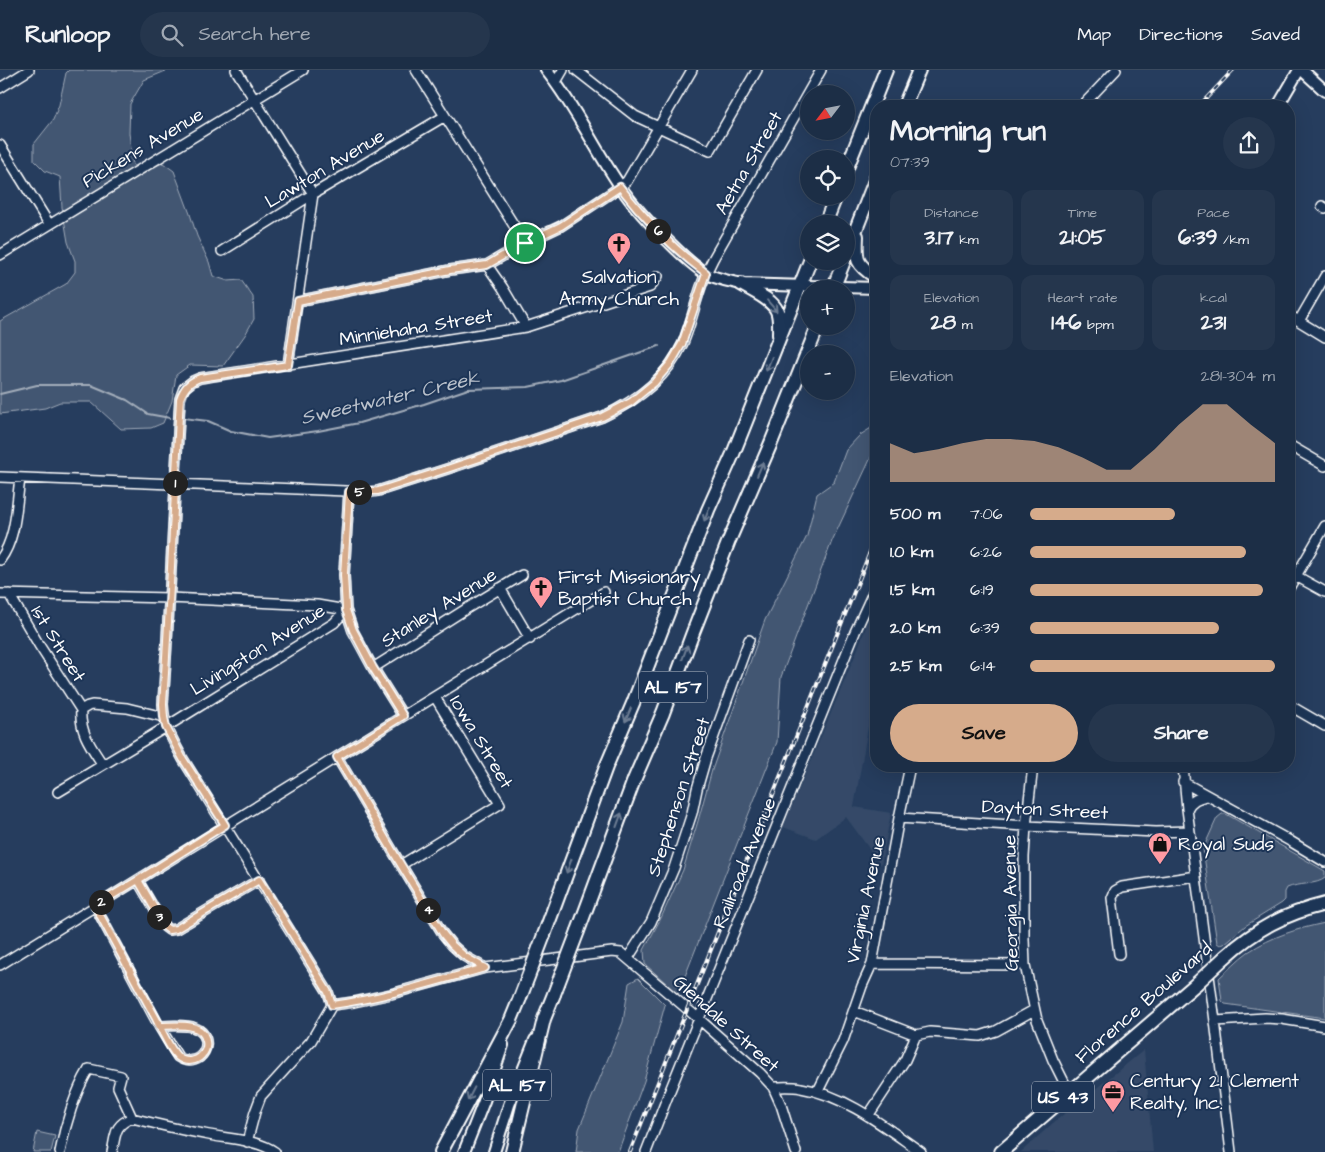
<!DOCTYPE html>
<html lang="en">
<head>
<meta charset="utf-8">
<style>
  body { margin:0; font-family:"Architects Daughter",sans-serif; background:#25364d; color:#f1f3f6; height:100vh; display:flex; flex-direction:column; font-size:19px; white-space:nowrap }
  * { box-sizing:border-box; margin:0 }
  p { font-size:16px; color:#a0a8b3 }
  .icon { flex:none; width:28px; height:28px; fill:none; stroke:currentColor; stroke-width:2; stroke-linecap:round; stroke-linejoin:round }
  .map { position:relative; flex:1; overflow:hidden }
  .sheet { position:absolute; left:870px; top:30px; width:425px; height:672px; display:flex; flex-direction:column; background:#1c2e46; border-radius:20px; box-shadow:0 5px 20px #0002,0 0 0 1px #3a4a5f }
  .sheet>* { flex:none }
  .needle { width:32px; rotate:238deg }
  .buttons { position:absolute; left:800px; top:15px; display:grid; gap:10px }
  .buttons a { display:grid; place-items:center; width:55px; height:55px; border-radius:50%; background:#1c2e46; box-shadow:0 5px 20px #0002,0 0 0 1px #3a4a5f; font-size:25px }
  .pin { position:absolute; display:grid; place-items:center; width:42px; height:42px; color:#fff; margin:-21px; border:2px solid #fff; border-radius:50%; box-shadow:0 1px 5px #0007 }
  .km { position:absolute; width:25px; height:25px; margin:-12px; border-radius:50%; background:#222; color:#fff; font-size:14px; line-height:25px; text-align:center }
  .round { display:grid; place-items:center; flex:none; width:52px; height:52px; border-radius:26px; background:#25364d }
  .summary { display:flex; align-items:center; justify-content:space-between; height:85px; padding:0 20px }
  h1 { font-size:28px; font-weight:700; line-height:38px }
  .stats { display:grid; grid-template-columns:repeat(3,1fr); gap:8px; height:85px; padding:5px 20px }
  .stats div { display:grid; align-content:center; border-radius:12px; background:#25364d; text-align:center }
  .stats b { font-size:21px; font-weight:700 }
  .stats small { font-size:14px; font-weight:400 }
  .stats p { font-size:14px }
  .chart { height:140px; padding:10px 20px }
  .chart p { display:flex; justify-content:space-between }
  .chart svg { width:100%; height:90px; margin-top:5px; fill:#d6ab8b; opacity:.7 }
  .button { display:flex; gap:10px; margin-top:auto; padding:10px 20px }
  .button a { flex:1; height:58px; border-radius:30px; background:#d6ab8b; color:#111; font-size:20px; font-weight:700; line-height:58px; text-align:center }
  .button a+a { background:#25364d; color:#f1f3f6 }
  ul { padding:0 20px; list-style:none; font-size:16px }
  li { display:grid; grid-template-columns:80px 60px 1fr; align-items:center; height:38px }
  li i { height:12px; border-radius:6px; background:#d6ab8b }
  header { display:flex; align-items:center; gap:30px; box-sizing:border-box; height:70px; padding:0 25px; background:#1c2e46; border-bottom:1px solid #3a4a5f }
  header strong { font-size:24px }
  nav { display:flex; gap:28px; margin-inline-start:auto; font-size:18px }
  .search { width:350px; height:45px; background:#25364d; display:flex; align-items:center; gap:12px; box-sizing:border-box; padding:0 18px; border-radius:28px; color:#a0a8b3; font-size:19px }
  .map>svg:first-child { display:block }
  .built { fill:#344a68 }
  .green { fill:#425672; stroke:#a0aab8 }
  .lines { fill:none; stroke-linecap:round; stroke-linejoin:round }
  .stream { stroke:#a4aebb; stroke-width:2 }
  .minor-casing { stroke:#fff; stroke-width:12 }
  .major-casing { stroke:#fff; stroke-width:14 }
  .highway-casing { stroke:#fff; stroke-width:16 }
  .minor { stroke:#1d3557; stroke-width:9 }
  .major { stroke:#1d3557; stroke-width:10 }
  .highway { stroke:#1d3557; stroke-width:12 }
  .rail-casing { stroke:#fff; stroke-width:4 }
  .rail { stroke:#1d3557; stroke-width:2; stroke-dasharray:5.5; stroke-linecap:butt }
  .highway-bridge-casing { stroke:#fff; stroke-width:16; stroke-linecap:butt }
  .highway-bridge { stroke:#1d3557; stroke-width:12 }
  .oneway { stroke:#6c7c92 }
  .route-casing { stroke:#fff; stroke-width:10 }
  .route { stroke:#d6ab8b; stroke-width:6 }
  .labels { text-anchor:middle; dominant-baseline:central; stroke-width:4; stroke-linejoin:round; paint-order:stroke }
  .shield { fill:#1d3557; stroke:#bbc2cd; stroke-width:1 }
  .shield-label { font-size:18px; font-weight:bold; fill:#fff }
  .street-label { font-size:19px; fill:#fff; stroke:#1d3557 }
  .poi-label { font-size:19px; fill:#fff; stroke:#1d3557; text-anchor:start }
  .water-label { font-size:20px; font-style:italic; fill:#bbc2cc; stroke:#1d3557 }
</style>
</head>
<body>
<header>
<strong>Runloop</strong>
<div class="search"><svg class="icon" aria-label="search" viewBox="0 0 24 24"><circle cx="10" cy="10" r="6"/><path d="M15 15l6 6"/></svg>Search here</div>
<nav><a>Map</a><a>Directions</a><a>Saved</a></nav>
</header>
<div class="map">
<svg width="1325" height="1082" viewBox="0 0 1325 1082">
  <rect width="100%" height="100%" fill="#263d5e"/>
  <filter id="ink" filterUnits="userSpaceOnUse"><feTurbulence type="fractalNoise" baseFrequency=".02" numOctaves="2"/><feDisplacementMap in="SourceGraphic" scale="10" xChannelSelector="R" yChannelSelector="G"/><feConvolveMatrix kernelMatrix="1 2 1 2 8 2 1 2 1" color-interpolation-filters="sRGB"/></filter>
  <g filter="url(#ink)">
    <path class="built" d="M876 530V648L869 651 854 737 891 743 881 795 846 747 816 769 783 757 857 581Z
      M1144 980 1153 1082H1021L1053 1053Z"/>
    <path class="green" d="M69 0H168L144 10 130 34 129 63 133 95 147 99 163 93 174 101 190 144 197 166 209 192 213 206 228 211 241 210 253 227 254 249 245 265 223 296 190 295 176 305 172 331 163 353 151 358 121 359 91 332H60L45 338 0 344V251L66 214 75 202V191L68 172 62 137 60 107 45 101 34 90V74L53 50 59 35 66 3Z
      M876 355V373L874 381 832 471 781 607 777 672 678 924 645 894 644 880 661 848 683 800 698 751 712 700 765 550 807 466 817 424 834 412 846 380 860 365Z
      M1222 744H1226L1325 801V808C1317 815 1298 813 1287 818L1285 822V830L1282 833 1245 856 1224 874 1220 875 1217 873 1203 779 1217 748Z
      M1325 853V948L1225 934 1222 931 1219 908C1228 900 1238 889 1248 882 1273 866 1296 859 1325 853Z
      M638 908 665 935 644 1011 618 1082H576L579 1059 623 952 629 913Z
      M37 1062 55 1066 51 1082H33Z"/>
    <g class="lines">
      <path class="stream" d="M0 324 37 315H91L127 330 148 344 170 348
        M183 348 208 351 231 361 268 368 318 361 359 353 424 334 468 319 528 317 561 310 659 276"/>
      <g class="minor-casing">
        <path id="minor" d="M236 0 313 124 288 295
          M416 0 525 173
          M576 0 635 46 710 81 757 0
          M556 12 563 0
          M0 18 29 0
          M1082 36 1116 0
          M0 75 49 154
          M1322 136 1325 138
          M222 181 313 124 445 46
          M0 185 303 0
          M487 195 503 218 526 257
          M298 231 450 200 487 195 525 173 561 156 611 123 627 111 692 0
          M1289 245 1325 267
          M1299 251 1325 206
          M1289 375 1325 396
          M0 407 370 422 378 421 447 399 602 347C637 331 667 308 683 273 691 254 695 233 702 214 705 205 709 197 713 189L821 0
          M349 422 344 505 346 540 353 561 373 598 403 646
          M0 490C17 467 16 435 20 409
          M1296 506 1325 522
          M500 518 530 569
          M1289 518 1325 456
          M0 524 170 528 317 535 346 540
          M9 524 39 575 81 640
          M373 598 466 539 522 505
          M1294 638 1325 656
          M81 640 88 636 92 635 127 638 164 647
          M81 640C79 662 92 678 103 695
          M337 687 401 795 443 864 452 875 464 886 485 898
          M1033 696 1026 756 1024 787V869L1025 895 1037 950 1053 990 1069 1022
          M1183 696 1187 739 1215 951 1231 1082
          M1183 712 1290 771 1325 792
          M58 722 166 657 334 553 346 540
          M1187 739C1192 730 1197 728 1207 726
          M899 748 1026 756 1156 762 1189 761
          M401 795 500 734 435 627
          M138 811 165 857 169 860 176 859 259 810
          M95 836 159 956
          M1119 884 1112 828 1115 821 1122 817 1196 806
          M628 888 651 852 674 798 692 743 697 719 706 688 749 570
          M872 894 1025 895
          M0 895 604 522
          M332 935 328 922 183 689C172 668 164 658 163 634 170 532 174 431 180 329L184 318 193 311 200 308 526 257 650 217 658 206
          M332 935 354 932 391 924 485 898 612 882 621 883 699 949 760 1003 773 1017 781 1035 796 1082
          M854 941 916 965 930 962 980 966 996 961 1034 940
          M1215 951 1265 948 1282 949 1325 956
          M159 956C171 956 185 954 195 958 218 967 202 1002 178 987Z
          M773 1017C782 1017 792 1016 801 1018 845 1025 885 1057 921 1082
          M818 1021 843 971 862 916 872 894 899 748 910 696
          M868 1046 905 990 916 965
          M247 1072 255 1042 261 1026 311 971 332 935
          M60 1082C65 1055 75 1022 89 999L121 1006 118 1017 132 1048
          M112 1082C116 1064 114 1055 132 1048 156 1054 180 1060 204 1064 226 1069 257 1069 275 1082
          M646 1082 669 1023 855 562 876 516"/>
      </g>
      <g class="major-casing">
        <path id="major" d="M546 0C575 36 594 78 620 116 634 137 652 156 670 173 681 184 692 195 705 203 716 209 729 211 741 214L876 218
          M1302 0 1325 21
          M1278 36 1299 0
          M464 1082 484 1031 503 975
          M494 1082 509 1035 535 970"/>
      </g>
      <g class="highway-casing">
        <path id="highway" d="M904 36 919 0
          M846 100 886 0
          M825 154 836 126
          M857 166C856 189 855 194 876 207
          M846 185 876 108
          M741 214C752 221 772 229 777 241 780 248 779 258 779 265
          M833 219 844 191
          M578 861 634 710 663 643 692 565 728 473 771 373 818 256
          M544 865 606 697 634 631 708 440 733 384 810 191
          M1225 887C1256 859 1284 844 1325 834
          M441 1082 511 950 520 928
          M512 1082 544 949 554 924
          M1001 1082 1196 914"/>
      </g>
      <use href="#minor" class="minor"/>
      <use href="#major" class="major"/>
      <use href="#highway" class="highway"/>
      <g class="rail-casing">
        <path id="rail" d="M1199 36 1233 0
          M630 1082 876 467"/>
      </g>
      <use href="#rail" class="rail"/>
      <g class="highway-bridge-casing">
        <path id="highway-bridge" d="M1196 914 1225 887
          M554 924 578 861
          M520 928 544 865"/>
      </g>
      <use href="#highway-bridge" class="highway-bridge"/>
    </g>
    <defs><path id="oneway-shaft" d="M-6 0H5M1.5-3L5.5 0L1.5 3" fill="none" stroke-width="1.6" stroke-linecap="round" stroke-linejoin="round" transform="scale(1.25)"/></defs>
    <g class="oneway">
      <use href="#oneway-shaft" transform="translate(772 236) rotate(49)"/>
      <use href="#oneway-shaft" transform="translate(769 294) rotate(112)"/>
      <use href="#oneway-shaft" transform="translate(760 399) rotate(-67)"/>
      <use href="#oneway-shaft" transform="translate(707 444) rotate(112)"/>
      <use href="#oneway-shaft" transform="translate(685 582) rotate(-70)"/>
      <use href="#oneway-shaft" transform="translate(628 645) rotate(113)"/>
      <use href="#oneway-shaft" transform="translate(619 750) rotate(-70)"/>
      <use href="#oneway-shaft" transform="translate(569 796) rotate(110)"/>
      <use href="#oneway-shaft" transform="translate(471 1024) rotate(117)"/>
    </g>
  </g>
  <g class="lines" filter="url(#ink)">
    <g class="route-casing">
      <path id="route" d="M525 173 487 195 450 200 298 231 288 295 200 308C189 312 184 318 180 329 174 431 170 532 163 634L164 647 166 657 183 689 225 755 138 810 95 836C115 873 135 910 155 947 160 957 170 980 178 987 185 993 196 992 202 985 206 981 207 976 206 971 203 951 174 956 160 956L95 836 138 810 165 857 169 860 176 859 259 810 328 922 332 935C384 928 434 912 485 898L464 886 452 875 443 864 401 795 337 687 403 646 373 598 353 560 346 540 344 505 349 422 378 421 447 399 602 347 631 332 654 313 671 293 682 274 706 203C673 179 645 149 620 117L561 156 525 173"/>
    </g>
    <use href="#route" class="route"/>
  </g>
  <defs>
    <g id="church-pin" transform="scale(1.25)"><path d="M0 17L-7.5 6A9.5 9.5 0 1 1 7.5 6Z" fill="#ff9aa2" stroke="#1d3557"/><path d="M-1.2-6h2.4v3.5h3.3v2.4h-3.3V6h-2.4V-.1h-3.3v-2.4h3.3Z" fill="#111"/></g>
    <g id="shop-pin" transform="scale(1.25)"><path d="M0 17L-7.5 6A9.5 9.5 0 1 1 7.5 6Z" fill="#ff9aa2" stroke="#1d3557"/><path d="M-5-2.5h2.3a2.7 3.5 0 0 1 5.4 0H5L5.5 6h-11ZM-1.5-2.5h3a1.5 2.3 0 0 0-3 0Z" fill="#111"/></g>
    <g id="office-pin" transform="scale(1.25)"><path d="M0 17L-7.5 6A9.5 9.5 0 1 1 7.5 6Z" fill="#ff9aa2" stroke="#1d3557"/><path d="M-6-3h4V-5.5h4V-3h4V5H-6ZM-1-4.5V-3h2v-1.5ZM-6 0V1H6V0Z" fill="#111"/></g>
  </defs>
  <g fill-rule="evenodd">
    <use href="#church-pin" x="619" y="174"/>
    <use href="#church-pin" x="541" y="518"/>
    <use href="#shop-pin" x="1160" y="774"/>
    <use href="#office-pin" x="1113" y="1022"/>
  </g>
  <g class="labels">
    <g class="shield">
      <rect x="639" y="601.5" width="68" height="31" rx="4"/>
      <rect x="483" y="999.5" width="68" height="31" rx="4"/>
      <rect x="1032" y="1011.5" width="62" height="31" rx="4"/>
    </g>
    <g class="shield-label">
      <text x="673" y="617">AL 157</text>
      <text x="517" y="1015">AL 157</text>
      <text x="1063" y="1027">US 43</text>
    </g>
    <g class="street-label">
      <text transform="translate(143 78) rotate(-31)">Pickens Avenue</text>
      <text transform="translate(749 93) rotate(-60)">Aetna Street</text>
      <text transform="translate(325 99) rotate(-31)">Lawton Avenue</text>
      <text transform="translate(416 258) rotate(-9)">Minniehaha Street</text>
      <text transform="translate(439 538) rotate(-32)">Stanley Avenue</text>
      <text transform="translate(58 574) rotate(58)">1st Street</text>
      <text transform="translate(258 580) rotate(-32)">Livingston Avenue</text>
      <text transform="translate(481 672) rotate(59)">Iowa Street</text>
      <text transform="translate(679 727) rotate(-72)">Stephenson Street</text>
      <text transform="translate(1045 740) rotate(3)">Dayton Street</text>
      <text transform="translate(745 793) rotate(-68)">Railroad Avenue</text>
      <text transform="translate(866 830) rotate(-78)">Virginia Avenue</text>
      <text transform="translate(1011 833) rotate(-91)">Georgia Avenue</text>
      <text transform="translate(1144 933) rotate(-41)">Florence Boulevard</text>
      <text transform="translate(726 954) rotate(42)">Glendale Street</text>
    </g>
    <g class="poi-label">
      <text x="619" y="207" text-anchor="middle">Salvation<tspan x="619" dy="22">Army Church</tspan></text>
      <text x="558" y="507">First Missionary<tspan x="558" dy="22">Baptist Church</tspan></text>
      <text x="1178" y="774">Royal Suds</text>
      <text x="1130" y="1011">Century 21 Clement<tspan x="1130" dy="22">Realty, Inc.</tspan></text>
    </g>
    <g class="water-label">
      <text transform="translate(390 328) rotate(-13)">Sweetwater Creek</text>
    </g>
  </g>
</svg>
<div class="buttons">
<a><svg class="needle" viewBox="-14 -14 28 28"><path d="M0-13l5 13h-10z" fill="#e53935"/><path d="M0 13l5-13h-10z" fill="#a0a8b3"/></svg></a>
<a><svg class="icon" aria-label="locate" viewBox="0 0 24 24"><circle cx="12" cy="12" r="6"/><path d="M12 2v4M12 18v4M2 12h4M18 12h4"/></svg></a>
<a><svg class="icon" aria-label="layers" viewBox="0 0 24 24"><path d="M12 4l9 5-9 5-9-5zM3 14l9 5 9-5"/></svg></a>
<a>+</a>
<a>−</a>
</div>
<div class="pin" style="left:525px;top:173px;background:#1e9e55"><svg class="icon" aria-label="arrive" viewBox="0 0 24 24"><path d="M6 21V4h12l-3 4 3 4H6"/></svg></div>
<b class="km" style="left:175px;top:413px">1</b>
<b class="km" style="left:101px;top:832px">2</b>
<b class="km" style="left:159px;top:847px">3</b>
<b class="km" style="left:428px;top:840px">4</b>
<b class="km" style="left:359px;top:422px">5</b>
<b class="km" style="left:658px;top:161px">6</b>
<section class="sheet">
<div class="summary"><div><h1>Morning run</h1><p>07:39</p></div><a class="round"><svg class="icon" aria-label="share" viewBox="0 0 24 24"><path d="M12 15V3M7 8l5-5 5 5M5 13v7h14v-7"/></svg></a></div>
<div class="stats">
<div><p>Distance</p><b>3.17<small> km</small></b></div>
<div><p>Time</p><b>21:05</b></div>
<div><p>Pace</p><b>6:39<small> /km</small></b></div>
</div>
<div class="stats">
<div><p>Elevation</p><b>28<small> m</small></b></div>
<div><p>Heart rate</p><b>146<small> bpm</small></b></div>
<div><p>kcal</p><b>231</b></div>
</div>
<div class="chart"><p><span>Elevation</span>281–304 m</p>
<svg viewBox="0 0 160 44" preserveAspectRatio="none"><path d="M0 44V25L10 30L20 28L30 25L40 23L50 23L60 24L70 27L80 32L90 38L100 38L110 28L120 16L130 6L140 6L150 16L160 25V44z"/></svg>
</div>
<ul>
<li><b>500 m</b>7:06<i style="width:59%"></i></li>
<li><b>1.0 km</b>6:26<i style="width:88%"></i></li>
<li><b>1.5 km</b>6:19<i style="width:95%"></i></li>
<li><b>2.0 km</b>6:39<i style="width:77%"></i></li>
<li><b>2.5 km</b>6:14<i style="width:100%"></i></li>
</ul>
<div class="button"><a>Save</a><a>Share</a></div>
</section>
</div>
</body>
</html>
